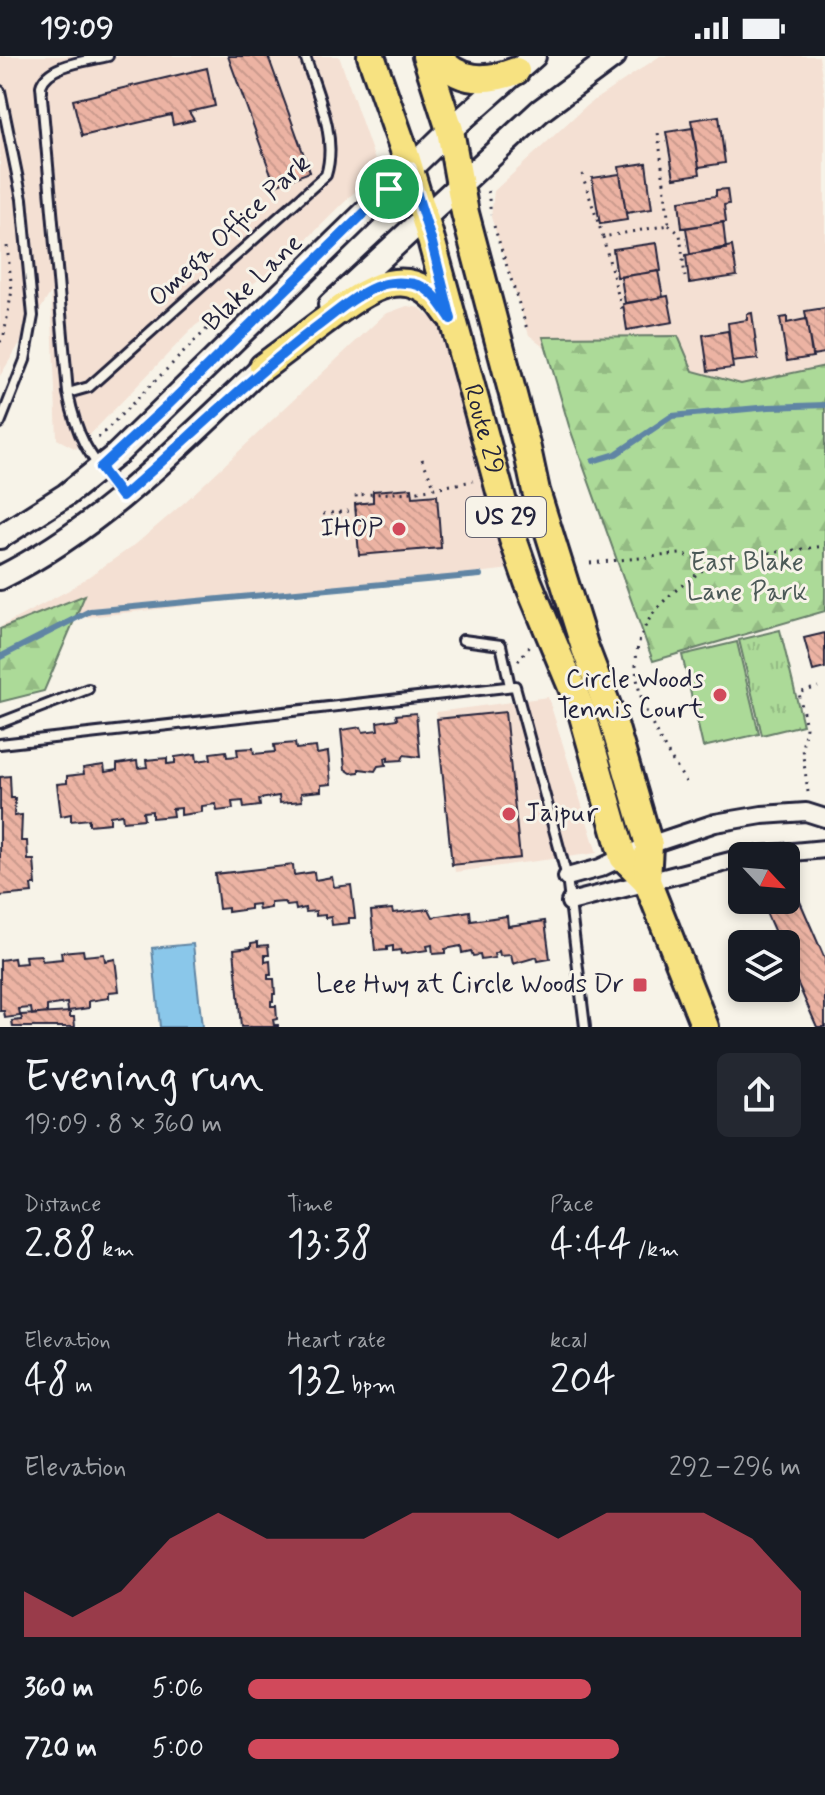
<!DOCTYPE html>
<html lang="en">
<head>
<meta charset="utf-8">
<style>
  body { margin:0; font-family:Mynerve,sans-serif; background:#242831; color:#f1f3f6; height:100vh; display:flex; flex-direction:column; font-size:30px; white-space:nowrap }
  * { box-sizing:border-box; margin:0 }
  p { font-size:26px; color:#9ea1a6 }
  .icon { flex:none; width:44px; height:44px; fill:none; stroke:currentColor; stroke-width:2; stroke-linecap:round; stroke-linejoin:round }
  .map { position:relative; height:971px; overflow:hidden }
  .side { display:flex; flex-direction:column; background:#171b24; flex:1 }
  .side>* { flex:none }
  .needle { width:52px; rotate:116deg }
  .buttons { position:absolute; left:728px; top:786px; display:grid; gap:16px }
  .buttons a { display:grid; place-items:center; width:72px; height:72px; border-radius:12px; background:#171b24; box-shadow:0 4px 12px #0003; font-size:40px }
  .pin { position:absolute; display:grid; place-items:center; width:68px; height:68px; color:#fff; margin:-34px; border:4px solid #fff; border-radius:50%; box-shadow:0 2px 8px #0007 }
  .round { display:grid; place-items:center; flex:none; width:84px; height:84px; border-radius:12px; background:#242831 }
  .summary { display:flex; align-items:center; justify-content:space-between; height:136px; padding:0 24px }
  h1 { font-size:44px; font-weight:600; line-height:60px }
  .stats { display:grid; grid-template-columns:repeat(3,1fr); gap:12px; height:136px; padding:8px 24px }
  .stats div { display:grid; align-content:center }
  .stats b { font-size:40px; font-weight:600 }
  .stats small { font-size:22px; font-weight:400 }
  .stats p { font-size:22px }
  .chart { height:224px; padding:16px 24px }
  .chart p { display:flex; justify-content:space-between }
  .chart svg { width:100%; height:144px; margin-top:8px; fill:#d1495b; opacity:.7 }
  ul { padding:0 24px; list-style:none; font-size:26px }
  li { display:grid; grid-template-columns:128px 96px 1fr; align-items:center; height:60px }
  li i { height:20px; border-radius:10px; background:#d1495b }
  .status { display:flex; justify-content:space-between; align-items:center; height:56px; padding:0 40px; background:#171b24; direction:ltr }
  .status svg { height:22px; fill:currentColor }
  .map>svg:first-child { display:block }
  .built { fill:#f4e0d3 }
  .grass { fill:url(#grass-tufts); stroke:#677e6a; stroke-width:2 }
  .forest { fill:url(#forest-firs); stroke:#677e6a; stroke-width:2 }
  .pitch { fill:#acda98; stroke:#677e6a; stroke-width:2 }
  .water { fill:#8ac7ea; stroke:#6085a4; stroke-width:2 }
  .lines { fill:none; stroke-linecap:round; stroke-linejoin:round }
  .stream { stroke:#6085a4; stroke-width:6 }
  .building { fill:url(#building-back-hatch); stroke:#22223b; stroke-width:2 }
  .lane-casing { stroke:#22223b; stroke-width:14 }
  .street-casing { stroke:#22223b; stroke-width:22 }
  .secondary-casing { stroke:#22223b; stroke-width:28 }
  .primary-casing { stroke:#22223b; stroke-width:32 }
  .path { stroke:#22223b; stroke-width:3; stroke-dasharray:2 6; stroke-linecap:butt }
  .lane { stroke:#f7f3e8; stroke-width:8 }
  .street { stroke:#f7f3e8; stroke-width:16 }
  .secondary { stroke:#f7f3e8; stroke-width:22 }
  .primary { stroke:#f7e281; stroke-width:26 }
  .route-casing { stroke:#fff; stroke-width:16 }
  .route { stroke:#1a73e8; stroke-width:10 }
  .poi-dot { fill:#d1495b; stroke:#f7f3e8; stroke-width:3 }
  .labels { text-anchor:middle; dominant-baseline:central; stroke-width:6; stroke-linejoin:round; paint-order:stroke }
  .shield { fill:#f7f3e8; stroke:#62616f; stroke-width:2 }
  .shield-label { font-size:24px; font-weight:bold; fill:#22223b }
  .street-label { font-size:26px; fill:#22223b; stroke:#f7f3e8 }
  .poi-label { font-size:26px; fill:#22223b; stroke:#f7f3e8; text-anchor:end }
  .park-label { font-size:26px; fill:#4b5957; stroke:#f7f3e8 }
</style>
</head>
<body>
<div class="status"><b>19:09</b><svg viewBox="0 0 49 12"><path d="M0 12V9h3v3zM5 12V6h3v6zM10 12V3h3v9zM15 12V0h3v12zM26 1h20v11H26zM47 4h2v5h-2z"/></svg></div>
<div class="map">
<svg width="825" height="971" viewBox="0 0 825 971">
  <defs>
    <pattern id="grass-tufts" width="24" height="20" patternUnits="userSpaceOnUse" patternTransform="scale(2)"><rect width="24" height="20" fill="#acda98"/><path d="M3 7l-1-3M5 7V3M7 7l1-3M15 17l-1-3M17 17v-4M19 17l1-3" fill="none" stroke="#94bb84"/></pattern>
    <pattern id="forest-firs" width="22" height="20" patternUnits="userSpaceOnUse" patternTransform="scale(2)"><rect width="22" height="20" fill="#acda98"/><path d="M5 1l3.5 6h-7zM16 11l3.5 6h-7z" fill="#94bb84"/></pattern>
    <pattern id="building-back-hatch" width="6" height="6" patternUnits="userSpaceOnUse" patternTransform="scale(2)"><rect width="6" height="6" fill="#ecb3a3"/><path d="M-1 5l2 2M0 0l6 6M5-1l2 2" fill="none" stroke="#ca9a8d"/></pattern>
  </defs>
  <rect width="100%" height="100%" fill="#f7f3e8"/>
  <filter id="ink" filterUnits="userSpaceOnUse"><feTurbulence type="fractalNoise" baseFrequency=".0125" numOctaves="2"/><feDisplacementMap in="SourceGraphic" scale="16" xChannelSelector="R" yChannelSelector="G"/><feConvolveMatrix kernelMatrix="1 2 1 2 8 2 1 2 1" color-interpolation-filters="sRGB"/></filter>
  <g filter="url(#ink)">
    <path class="built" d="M0 0H339L378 113 287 203 195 270 76 393 57 383 51 236 0 320Z
      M660 0H819L825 40V310L741 328 612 342 529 279 491 161 494 135 587 49Z
      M407 250 420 252 438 268 511 513 0 571 69 534 136 488 186 445 385 258Z
      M548 641 597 797 455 816 436 656Z"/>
    <path class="grass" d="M780 574 803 669 762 679 739 584Z"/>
    <path class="forest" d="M678 280 693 315 741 328 825 310V555L653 605 569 370 543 281Z
      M85 539 44 635 0 646V573Z"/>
    <path class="pitch" d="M737 586 759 678 703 691 682 599Z"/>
    <path class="water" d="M193 888 202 971H160L152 892Z"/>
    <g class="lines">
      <path class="stream" d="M593 405 616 398 672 360 769 351 825 349
        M0 601 90 555 480 519"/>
    </g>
    <path class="building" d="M228 0H268L310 116 275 129Z
      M207 12 215 50 189 56 194 64 173 69 171 59 82 80 73 44Z
      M719 60 725 107 699 111 691 64Z
      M693 72 700 118 674 122 666 76Z
      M646 107 652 153 626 157 619 111Z
      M620 118 627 164 600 168 592 122Z
      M727 133 729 148 724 149 726 166 682 172 679 145 716 140V134Z
      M723 166 726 193 690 198 686 172Z
      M657 187 661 215 617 221 613 193Z
      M732 190 737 220 689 227 686 199Z
      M658 215 663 241 625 247 621 221Z
      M668 240 673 266 627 274 623 248Z
      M825 252V297L812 299 805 255Z
      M752 257 758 303 732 306 728 267 747 264V258Z
      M787 261V267L806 263 813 301 787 305 780 262Z
      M728 275 733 312 708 315 703 279Z
      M412 432 413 441 437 439 441 492 359 499 355 448 373 446V435Z
      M825 577V612L813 615 804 582Z
      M505 656 520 802 452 809 437 663Z
      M416 657 420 701 404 699 402 704 388 705V701L385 702 386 709 378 710 375 715 359 713V716L351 717 345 713 341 674 361 671 363 676 378 674 377 666 397 663 396 659Z
      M295 687 296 693 316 691 317 698 328 696 331 728 321 729V735L301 737 302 745 280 747 279 740 259 743 260 750 244 752 243 745 232 746 233 753 217 755 216 748 202 750V756L181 759V752L172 753 173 760 152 762V755L143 756 144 763 123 765 122 758 110 760V767L89 769V763L71 765V758L61 760 57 728 67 727V720L84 718 83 712 104 709 105 716 117 714V708L137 705 138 712 147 711 146 704 167 702V708L175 707V701L196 698 197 705 211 703 210 697 226 695 227 701 238 700 237 693 253 692 254 698 275 696 274 689Z
      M10 720 11 742H15L14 760 22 759 21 785H27L28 804H34L36 829H31L32 837 0 840V721Z
      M293 809 294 819 314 816 315 824 332 821 334 831 351 829 355 862H349V867L332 869 331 861 325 862V859L316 860V855L306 856 305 852 296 854 295 849 287 850 284 846 271 847V852L259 854 258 848 250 849V853L228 856V852L219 853 215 818Z
      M798 841 825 903V971H817L786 901V888H780L765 854Z
      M392 853 393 857 429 853 433 861 470 855 471 865 507 860 508 870 545 865 550 903 538 905 537 901 513 908 511 899 500 900 499 895 494 898 495 902 481 904 480 899 473 900 471 895 462 897 461 890 445 893V897L433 898 432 889 427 890 428 894 401 898 400 894 393 895V890L387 891V894L375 895 371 855Z
      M258 886V890L268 889 269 899H265V906L270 905 271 919H268V923H274L275 938H273V945H271V950H276L277 963 273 964 274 969H278V971H241L234 893 251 891V887Z
      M83 894 84 900 104 898 105 905 115 903 119 935 109 936V942L89 945V952L68 955 67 947 47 950V957L32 959 31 952 19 953 20 960 5 962 4 955H0V904L14 902 15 908 26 907 25 900 41 899 42 905 62 903 61 896Z
      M70 956V961H74L75 971H13L12 965 22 964 21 959Z"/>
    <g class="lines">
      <g class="lane-casing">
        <path id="lane" d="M108 0C88 5 47 8 41 30L68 337C78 387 91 400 121 440
          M0 35 22 143 33 260 25 304 0 367
          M68 337 89 331 326 119C338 80 317 38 305 0
          M463 584 501 589 510 630
          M0 667 88 633
          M0 688 515 630 567 821 585 971"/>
      </g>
      <g class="street-casing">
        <path id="street" d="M751 800 825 793
          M567 821 600 812 649 789 715 767 762 759 806 756 825 762
          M570 846 742 802"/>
      </g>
      <g class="secondary-casing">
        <path id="secondary" d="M330 249 540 55 614 0
          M0 481 66 439 117 398 450 74 534 0
          M0 522C107 469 189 380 275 300"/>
      </g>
      <g class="primary-casing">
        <g id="primary">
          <path id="s1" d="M371 0 404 94 432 187 513 483 528 526 581 653 623 801 647 825"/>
          <path d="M426 0 450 74 465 157 526 388 536 435 585 592 613 665 649 789 647 825 705 971"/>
          <path d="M437 0C458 27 487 26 516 15"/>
          <path d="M263 311C283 296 303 281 323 266 366 234 410 200 448 258"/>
        </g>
      </g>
      <path class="path" d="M582 118 603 181 669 169 658 76
        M488 135 491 159
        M669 169 680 178 685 221
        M494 170 527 273
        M603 181 622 254
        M0 286 4 279 12 234 7 190
        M98 382 214 266 249 239
        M422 403 435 432
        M323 458 358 454 356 439 413 436 473 425
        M590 507 680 498 715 508
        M518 605 531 589
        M686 726C643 660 602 591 680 531 693 521 710 507 727 502 736 499 748 500 758 498 780 496 803 493 825 490
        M808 736 802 693 806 671 799 637 818 631"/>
      <use href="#lane" class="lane"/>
      <use href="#street" class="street"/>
      <use href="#secondary" class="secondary"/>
      <use href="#primary" class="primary"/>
    </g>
  </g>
  <g class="lines" filter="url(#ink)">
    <g class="route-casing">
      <path id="route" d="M409 113 432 187 451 263C440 246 429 227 406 227 397 226 384 227 376 231 354 240 334 258 315 272 247 324 186 385 122 441L100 412 167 350Z"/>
    </g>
    <use href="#route" class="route"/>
  </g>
  <g class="poi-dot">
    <circle cx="399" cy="473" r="8"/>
    <circle cx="720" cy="639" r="8"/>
    <circle cx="509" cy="758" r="8"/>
    <rect x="632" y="921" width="16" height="16" rx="4"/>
  </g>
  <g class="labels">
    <rect class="shield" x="466" y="441" width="80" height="40" rx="6"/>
    <g class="shield-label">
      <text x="506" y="461">US 29</text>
    </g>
    <g class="street-label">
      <text transform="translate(230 175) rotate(-43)">Omega Office Park</text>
      <text transform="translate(253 227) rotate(-44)">Blake Lane</text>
      <text stroke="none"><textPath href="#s1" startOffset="390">Route 29</textPath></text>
    </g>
    <g class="poi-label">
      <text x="383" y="473">IHOP</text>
      <text x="704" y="624">Circle Woods<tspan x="704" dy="30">Tennis Court</tspan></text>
      <text x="525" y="758" text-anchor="start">Jaipur</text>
      <text x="624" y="929">Lee Hwy at Circle Woods Dr</text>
    </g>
    <g class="park-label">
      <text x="747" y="507">East Blake<tspan x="747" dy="30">Lane Park</tspan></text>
    </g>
  </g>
</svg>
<div class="buttons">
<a><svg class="needle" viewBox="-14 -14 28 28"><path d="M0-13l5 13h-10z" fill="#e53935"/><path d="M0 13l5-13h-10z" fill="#9ea1a6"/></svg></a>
<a><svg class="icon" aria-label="layers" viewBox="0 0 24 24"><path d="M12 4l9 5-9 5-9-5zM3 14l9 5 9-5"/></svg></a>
</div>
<div class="pin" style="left:389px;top:133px;background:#1e9e55"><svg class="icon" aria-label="arrive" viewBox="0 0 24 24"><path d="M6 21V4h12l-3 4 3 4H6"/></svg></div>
</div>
<section class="side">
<div class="summary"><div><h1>Evening run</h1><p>19:09 · 8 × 360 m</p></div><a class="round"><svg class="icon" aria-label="share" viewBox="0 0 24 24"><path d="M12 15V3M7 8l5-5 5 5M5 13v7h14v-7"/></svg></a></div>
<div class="stats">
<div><p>Distance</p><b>2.88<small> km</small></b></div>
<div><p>Time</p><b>13:38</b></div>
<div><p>Pace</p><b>4:44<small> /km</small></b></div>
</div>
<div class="stats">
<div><p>Elevation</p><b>48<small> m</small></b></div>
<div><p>Heart rate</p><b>132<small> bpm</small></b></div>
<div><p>kcal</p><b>204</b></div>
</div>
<div class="chart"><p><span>Elevation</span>292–296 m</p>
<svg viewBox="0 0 160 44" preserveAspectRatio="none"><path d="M0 44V30L10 38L20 30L30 14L40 6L50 14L60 14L70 14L80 6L90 6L100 6L110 14L120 6L130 6L140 6L150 14L160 30V44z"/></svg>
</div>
<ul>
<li><b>360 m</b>5:06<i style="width:62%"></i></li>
<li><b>720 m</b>5:00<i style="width:67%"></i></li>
</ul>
</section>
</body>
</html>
